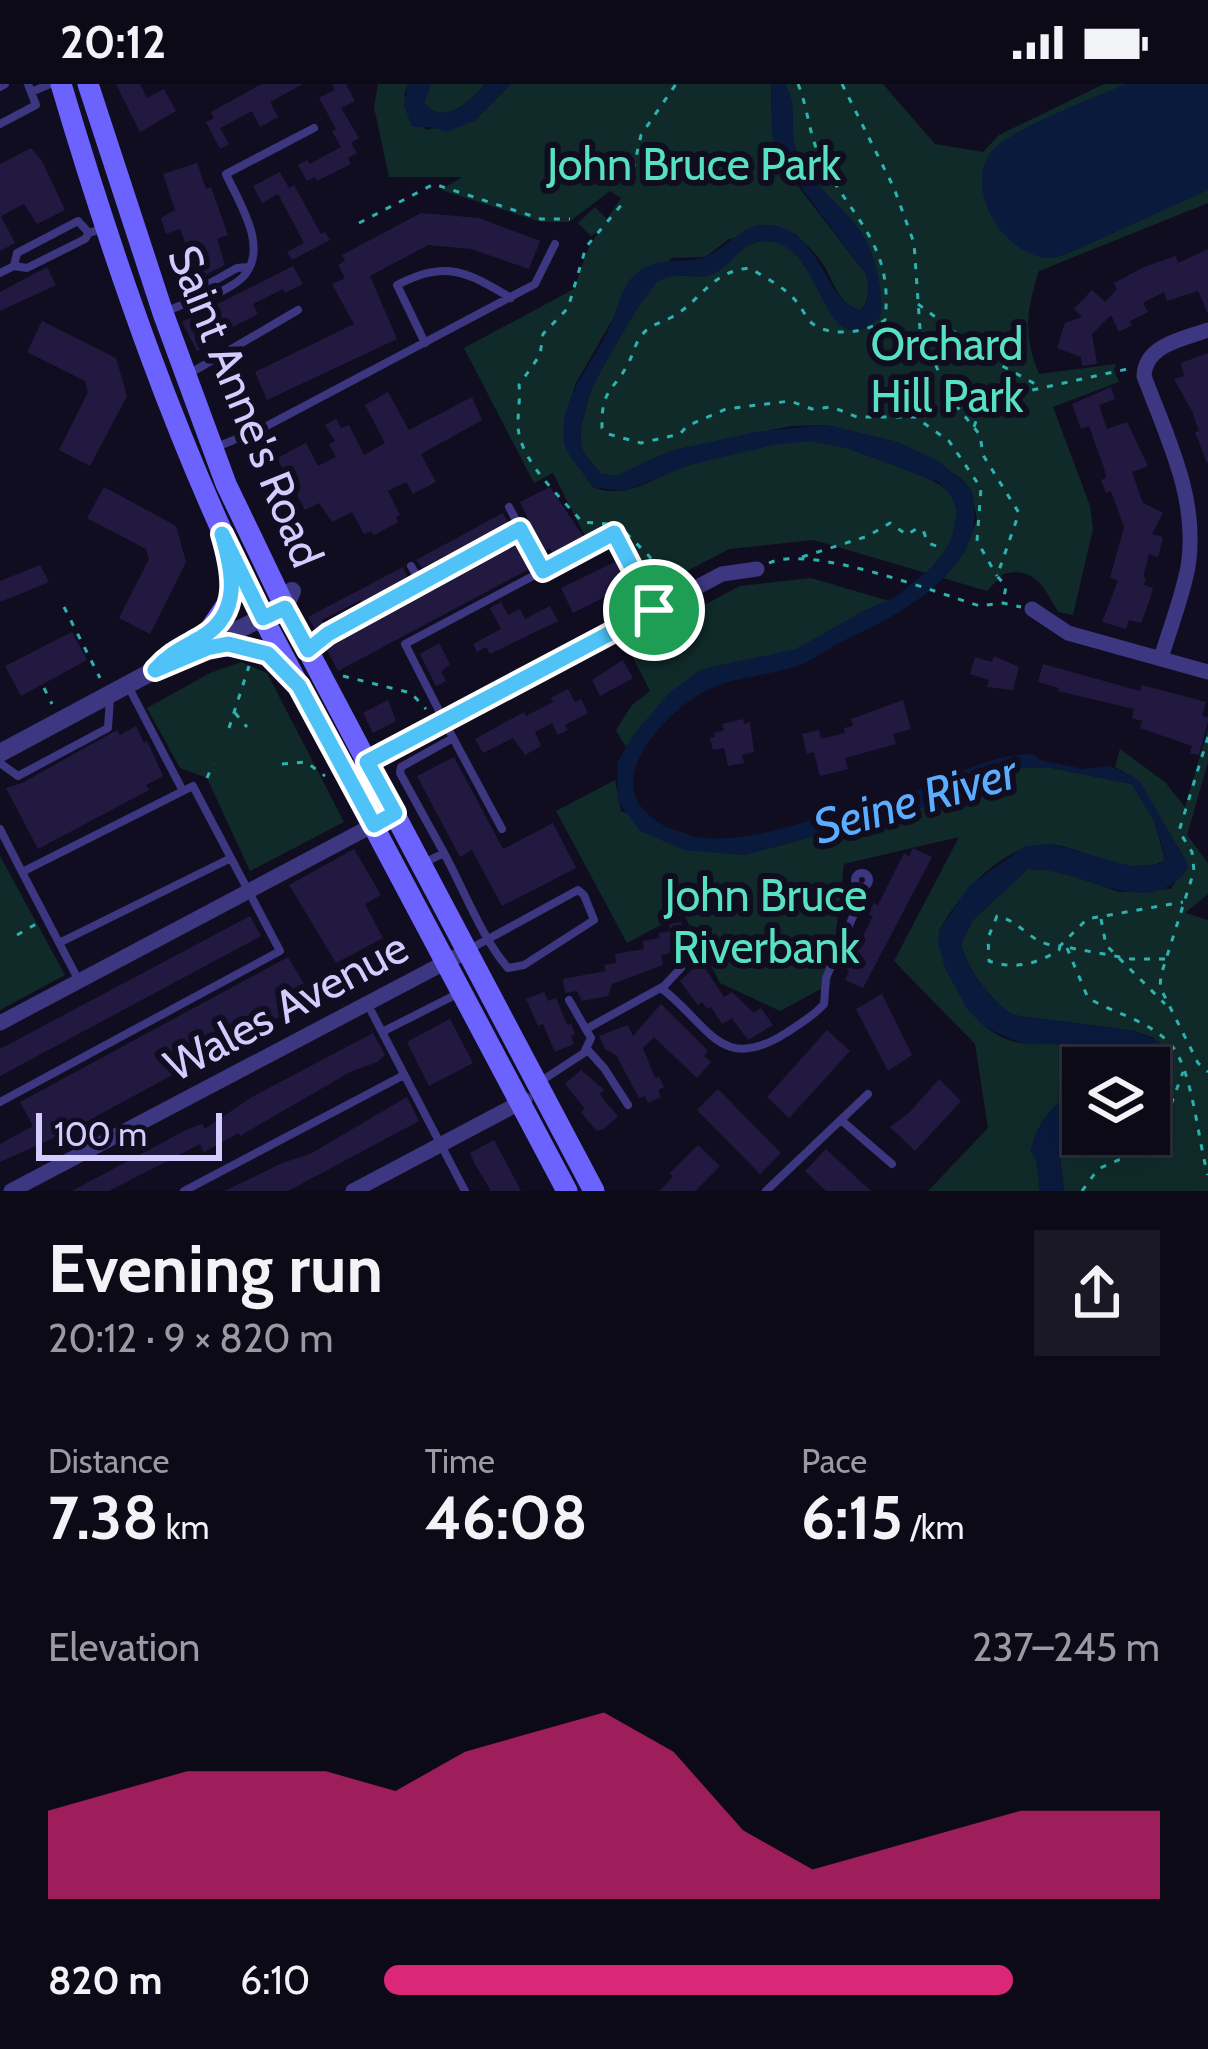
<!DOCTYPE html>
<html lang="en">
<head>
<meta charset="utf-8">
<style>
  body { margin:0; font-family:Cabin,sans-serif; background:#1b1825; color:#f1f3f6; height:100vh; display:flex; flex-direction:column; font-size:45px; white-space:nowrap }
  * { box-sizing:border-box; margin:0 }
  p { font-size:39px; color:#9a9aa2 }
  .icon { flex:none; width:66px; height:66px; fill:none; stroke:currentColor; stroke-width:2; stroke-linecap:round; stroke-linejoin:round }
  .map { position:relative; height:1107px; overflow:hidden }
  .panel { display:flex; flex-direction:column; background:#0d0a18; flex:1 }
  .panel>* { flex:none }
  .buttons { position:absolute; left:1062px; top:963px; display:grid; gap:24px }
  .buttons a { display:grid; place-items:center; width:108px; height:108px; border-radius:0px; background:#0d0a18; box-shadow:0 12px 48px #0002,0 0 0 3px #2d2b37; font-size:60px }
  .scale { position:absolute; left:36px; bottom:30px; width:186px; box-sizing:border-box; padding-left:12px; border:6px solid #d4ccff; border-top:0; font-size:33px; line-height:42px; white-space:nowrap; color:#d4ccff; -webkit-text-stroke:9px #110d20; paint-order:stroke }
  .pin { position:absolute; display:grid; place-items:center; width:102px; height:102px; color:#fff; margin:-51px; border:6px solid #fff; border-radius:50%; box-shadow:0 3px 12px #0007 }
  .round { display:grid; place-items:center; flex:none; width:126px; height:126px; border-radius:0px; background:#1b1825 }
  .headline { display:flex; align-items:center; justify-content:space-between; height:204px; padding:0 48px }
  h1 { font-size:66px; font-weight:700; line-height:90px }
  .figures { display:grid; grid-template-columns:repeat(3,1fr); gap:18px; height:204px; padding:12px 48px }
  .figures div { display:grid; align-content:center }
  .figures b { font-size:60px; font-weight:700 }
  .figures small { font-size:33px; font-weight:400 }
  .figures p { font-size:33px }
  .chart { height:336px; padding:24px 48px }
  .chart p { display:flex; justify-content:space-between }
  .chart svg { width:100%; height:216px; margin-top:12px; fill:#db2777; opacity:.7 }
  ul { padding:0 48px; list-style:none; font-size:39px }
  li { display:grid; grid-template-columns:192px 144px 1fr; align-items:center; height:90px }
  li i { height:30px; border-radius:15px; background:#db2777 }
  .status { display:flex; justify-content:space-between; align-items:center; height:84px; padding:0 60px; background:#0d0a18; direction:ltr }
  .status svg { height:33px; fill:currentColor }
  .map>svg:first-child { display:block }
  .green { fill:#102a2a }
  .water { fill:#091a3d }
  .building { fill:#221941 }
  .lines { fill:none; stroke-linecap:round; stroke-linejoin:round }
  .path { stroke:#2db2af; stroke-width:3; stroke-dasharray:6 9; stroke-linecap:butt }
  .service { stroke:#3c3780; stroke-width:8 }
  .minor { stroke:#3c3780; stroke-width:15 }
  .tertiary { stroke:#3c3780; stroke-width:18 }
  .secondary { stroke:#6c63ff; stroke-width:21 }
  .route-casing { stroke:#fff; stroke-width:24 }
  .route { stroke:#4fc3f7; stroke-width:15 }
  .labels { text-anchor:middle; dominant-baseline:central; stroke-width:12; stroke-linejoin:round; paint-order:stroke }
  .park-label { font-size:45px; fill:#58e0c2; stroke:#110d20 }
  .street-label { font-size:45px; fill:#d4ccff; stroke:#110d20 }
  .water-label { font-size:48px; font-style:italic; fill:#5aadff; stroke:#110d20 }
</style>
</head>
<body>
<div class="status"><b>20:12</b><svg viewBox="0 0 49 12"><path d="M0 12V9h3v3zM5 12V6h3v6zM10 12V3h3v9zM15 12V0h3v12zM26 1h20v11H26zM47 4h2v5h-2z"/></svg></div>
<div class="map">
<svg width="1208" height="1107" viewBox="0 0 1208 1107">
  <rect width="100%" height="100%" fill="#110d20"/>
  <path class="green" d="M378 0H408L404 12 426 46 474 37 511 0H771L772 41 787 88 866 190C869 203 870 215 861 226 837 220 835 199 823 180 815 168 805 159 794 149L729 155 705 173 672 174 615 231 576 299 567 325 566 364 593 403C627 418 658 390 690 381 726 370 771 356 809 357 842 358 876 374 907 386 926 394 951 400 956 423 961 448 943 473 926 489L814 456 729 465 649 507 616 444 588 458 553 389 534 399 464 264 574 205 588 165 600 146 591 152 578 139 595 123 607 135 621 114 610 107 569 138H541L441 106 462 93H389L374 23Z
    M431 0H485C469 18 445 43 424 19Z
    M785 0H883L935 60 983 68 999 51 1104 0H1208V119L1039 187C1026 228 1023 250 1039 290L1116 280 1114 286 1119 298 1053 323 1090 422 1093 445 1073 531 1058 528C1044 503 1035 482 1003 490L987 507 943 494 964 469 977 436 972 410 965 398 934 375 897 358 826 341 791 342 670 367 616 392 601 390C595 381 582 371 581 360 579 345 585 329 588 315 592 299 646 205 659 196 677 185 695 198 713 189 733 180 741 156 767 157 821 159 813 240 862 246 865 230 877 195 874 180 869 144 816 108 799 73 787 48 796 28 785 0Z
    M811 494 889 517 796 565 670 608 626 663 616 646 632 621 650 607 627 562 740 502Z
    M241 578 267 589 344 738 250 787 207 694 180 684 147 624 210 589Z
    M1208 645V678L1187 751 1208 779V810L1185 829 1208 836V1107H1064C1061 1074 1052 1054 1081 1031L1083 1050H1149V1018L1169 997 1154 954 1135 947 1013 931C992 918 966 884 961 860L973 836 1028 785 1059 787 1119 808 1171 805 1186 777 1138 696 1115 683 1120 665 1165 698 1185 723Z
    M1018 684H1052L1132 700 1154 736 1165 776C1131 797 1090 766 1055 761 1006 755 960 809 939 847 953 896 967 952 1026 960 1035 961 1045 959 1054 960 1070 962 1085 970 1100 972 1115 974 1124 968 1135 979L1134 984H1083V1005C1055 1016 1037 1038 1031 1067L1037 1077 1040 1107H928L988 1044 975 960 894 877 959 753 844 780 830 900 780 927 720 899 683 829 627 859 556 727 615 696 621 727 744 771 926 722Z
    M0 772 65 891 0 926Z"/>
  <path class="water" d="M408 0H431L424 19C445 43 469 18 485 0H511L474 37 446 48 433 43H412L404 21Z
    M771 0H785C800 23 787 47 798 72 812 101 840 119 859 145 873 163 886 211 880 234 820 287 825 155 764 157 742 158 735 176 719 187 699 200 677 184 658 198 645 206 591 301 588 316 585 329 579 346 581 360 582 372 595 381 601 390L616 392 670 367 755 348 826 341 897 358 934 375 970 403C996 481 903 529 845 556 828 564 815 576 797 582 768 592 737 592 709 605 674 621 608 686 643 725 700 787 805 735 869 717 886 712 905 711 922 704 959 689 994 670 1034 670L1040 676 1083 685 1110 682 1139 696 1186 777 1188 784C1149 840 1082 783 1028 785L973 836 961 860C966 885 992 918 1013 931L1135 947 1160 958 1173 983 1169 997 1149 1018V984H1134L1131 973 1098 972 1058 960H1024L986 944 967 925 945 884 938 859 939 847 969 802 1026 762 1051 760 1131 782 1160 780 1165 773 1154 736 1132 700 1052 684H1018L926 722 744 771 684 766 640 747 618 718 617 679 634 650 670 608 702 585 796 565 865 526 894 514 936 480 951 457 957 428 952 413 939 398 846 364 809 357 773 361 689 381 625 407 593 403C585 388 567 375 564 357 559 314 591 282 608 247 619 225 620 197 644 184 665 172 686 181 707 172 734 160 745 133 780 143 823 156 827 221 861 226 871 215 869 203 866 190L779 74 772 50Z
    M1125 0H1208V106L1074 167C1065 170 1056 175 1047 174 1004 171 962 105 992 67 1008 46 1097 13 1125 0Z
    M1083 1005V1031C1051 1051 1061 1074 1064 1107H1040L1037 1078 1031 1067C1037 1038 1055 1016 1083 1005Z"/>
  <path class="building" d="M116 0H140L147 14 164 5 176 27 140 48Z
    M262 0H303L270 18 278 33 260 43 252 27 220 44 229 60 220 65 206 38 214 34 211 28Z
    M332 0H346L355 17 341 24 359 54 351 59 357 69 348 74 351 80 317 97 315 93 307 97 298 81 307 76 310 80 341 63 332 47 336 45 319 14 335 6Z
    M31 64 42 77 65 126 37 140 24 120 1 132 15 159 0 167V80Z
    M197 79 206 105 211 103 228 151 217 155 225 181 199 194 180 145 166 150 161 134 175 126 163 90Z
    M280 88 289 104 294 101 321 150 325 148 330 156 292 176 287 168 304 159 295 142 278 110 262 119 253 102Z
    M421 129 479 134 540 157 529 185 471 165 428 161 370 192 397 255 267 316 255 288 354 240 332 200 345 194 338 181 345 177 342 171Z
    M1208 165V230L1198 207 1167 217 1164 208 1143 219 1148 228 1130 237 1132 241 1119 248 1111 231 1092 250 1097 280 1082 282 1081 273 1057 264 1065 239 1082 233 1074 225 1092 206 1105 218 1117 205 1114 199 1144 183 1176 172 1178 179Z
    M293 182 303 200 285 209 283 205 253 220 258 230 207 256V262L197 267 182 238Z
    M47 183 56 201 0 227V208Z
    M42 237 116 274 127 312 90 382 59 366 88 308 85 297 27 268Z
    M1208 269V378L1207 379 1195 348 1199 347 1192 327 1174 295 1184 292 1181 279Z
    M1111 303 1115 315 1099 321 1107 345 1127 338 1148 382 1132 388 1143 419 1163 429 1152 450 1163 453 1158 473 1149 470 1143 493 1146 494 1144 501 1153 504 1149 518 1141 539 1129 536 1126 545 1102 538 1118 497 1110 494 1124 443 1111 407 1106 409 1101 396 1106 394 1105 387 1089 342 1081 345 1072 320Z
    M388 308 409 346 472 313 482 336 421 370 436 398 413 410 406 398 388 407 400 431 396 433 398 438 374 451 371 447 364 450 352 428 332 438 319 419 305 426 277 374 306 359 318 382 336 373 329 360 335 357 325 341 336 335 341 344 349 341 364 371 385 359 365 321Z
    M104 403 176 442 186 478 150 550 119 534 149 475 146 465 87 434Z
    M550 403 585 455 554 472 550 464 544 468 520 418Z
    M503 429 508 439 422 484 416 476Z
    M519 460 531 484 338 587 326 564 333 558Z
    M619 476 631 500 573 529 561 504Z
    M40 481 49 498 0 518V497Z
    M403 483 407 492 363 519 361 516 322 536 325 542 316 547 308 533Z
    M501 518 508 531 520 525 525 535 550 522 558 537 490 570 486 563 477 568 473 560 501 545 490 524Z
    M72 548 87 576 21 612 5 582Z
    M439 559 450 580 441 588 446 597 436 602 420 570Z
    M994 572 1019 583 1013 606 987 603 989 596 970 590 975 573 992 578Z
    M623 576 633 594 600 612 592 596Z
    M1043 580 1140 607 1142 601 1206 618 1202 632 1208 633V638L1199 671 1190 669 1192 662 1140 644 1142 637 1132 634 1134 625 1058 607 1059 604 1038 598Z
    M568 605 575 618 581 615 588 629 565 641 568 646 558 651 552 639 535 648 541 662 525 671 513 654 483 669 475 655 524 628 526 632 553 618 551 614Z
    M388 616 396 637 373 649 363 629Z
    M903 616 911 645 893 650 896 660 845 674 848 685 820 692 814 668 807 670 802 650 819 646 821 655 845 649 844 644 853 642 851 635Z
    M743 635 744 640 750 638 754 668 742 671 744 679 728 682 724 664 713 666 710 654 715 653 714 649 724 646 722 640Z
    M136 642 144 659 147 657 163 692 146 701 149 706 38 765 6 704 22 699 117 646 120 651Z
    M454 673 503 765 553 739 576 784 502 822 472 766 460 773 417 692Z
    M913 764 932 773 863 904 845 896 849 887 846 885 873 832 868 830 874 819 878 821 904 769 909 772Z
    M354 765 381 811 365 820 383 854 336 879 289 801Z
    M250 832 261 852 0 992V965Z
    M681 838 690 867 696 863 702 872 691 875 693 882 688 875 673 878 685 870 681 866 661 871 663 881 612 900 608 912 582 917 577 907 565 909 563 895 606 887 604 881 616 879 615 870 644 865 643 857 660 854 659 849 671 847 669 840Z
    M288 873 313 915 69 1047 0 1078V1060L33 1042 20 1018Z
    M701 878 724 913 732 908 754 929 761 924 773 941 748 956 732 934 722 940 711 923 707 925 702 918 698 921 680 897Z
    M544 908 548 917 556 914 567 941 571 940 575 950 571 952 574 960 555 968 543 940 538 942 526 915Z
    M882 910 912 971 888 987 856 925Z
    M661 920 708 967 704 972 711 978 697 994 654 953 643 964 655 994 659 993 664 1003 658 1006 661 1013 648 1019 645 1012 639 1014 616 971 605 965 599 952 628 941 633 952Z
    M450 935 473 979 429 1002 407 958Z
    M827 946 850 967 789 1034 767 1013Z
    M373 949 385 971 377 978 350 988 240 1052 239 1049 204 1068 200 1060 109 1107H72L186 1046 202 1040 205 1045 252 1013Z
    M581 986 604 1006 600 1009 603 1015 618 1032 604 1045 597 1047 589 1038 581 1028 585 1025 565 1000Z
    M939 995 961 1017 915 1067 890 1043 910 1028Z
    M718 1005 781 1069 760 1090 697 1026Z
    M407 1013 419 1037 288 1107H225L282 1079 310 1070Z
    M494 1056 509 1084 521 1107H491L475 1080 470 1069Z
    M698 1061 720 1082 695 1107H659L673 1093 670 1089Z
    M826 1065 859 1096 871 1107H826L805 1087Z"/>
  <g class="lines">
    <path class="path" d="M798 0C808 24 809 51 820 73 851 135 894 159 885 236 867 248 833 254 813 240 806 235 802 223 796 217 784 203 765 193 749 184 710 188 701 217 672 233 659 240 650 240 641 252 635 260 633 270 629 278 614 308 601 303 602 344L608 350 641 359 680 350 687 342 726 325 790 317 812 325 832 323 857 333H915L949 357 981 404 977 457 997 492
      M842 0 894 104 914 159 920 245 950 314 980 351 983 371 1019 429 997 492 1006 502 1003 519
      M630 100 641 51 676 0
      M359 139 434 100 541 135H570
      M918 220 995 278 1039 302
      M974 343 979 328 996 314 1132 284
      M608 440 582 438C561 413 526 383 519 350 516 336 521 316 519 301L540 271 543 250 568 224 586 163 623 119
      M626 449 650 473 654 487 650 495
      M802 473 868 452 890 439 907 451 916 445 923 446 928 459 939 463
      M769 479C811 460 934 508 980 522L1003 519 1021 523
      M64 523 100 594
      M343 592 411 609 426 625
      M44 604 52 620
      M235 629 247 643
      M229 644 249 582
      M1208 653 1179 747 1192 768 1194 787 1161 891 1160 903 1198 979 1208 988
      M282 680 306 678 325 692
      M207 694 213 680
      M1101 835 1106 861 1165 920
      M17 851 36 840
      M1067 864 1088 914C1115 930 1151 937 1172 962 1193 988 1198 1058 1208 1091
      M1165 875H1131L1060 862 1059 866C1037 880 1014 886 989 877L988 854 997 832C1022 837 1031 862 1060 862L1087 835 1183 818
      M1149 1037 1168 1029 1183 988
      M1082 1107 1098 1085 1132 1070 1141 1050"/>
    <path class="service" d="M0 3 5 0
      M31 8 50 0
      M0 40 36 21 28 0
      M14 182 17 169 78 137 89 149 101 145
      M0 189 14 182 27 184 85 155 89 149
      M184 220 187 212 237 184 248 183
      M165 228 184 220 191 222C206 214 231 205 243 193 270 164 239 119 226 90L314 44
      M425 259 397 201C446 176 466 187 511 214
      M187 291 298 226
      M214 364 261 345 535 200 555 160
      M509 423 543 487
      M411 482 421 499
      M309 565 327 550 520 445
      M128 602 183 707
      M453 654 405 560 614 449 653 524
      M0 679 18 692 108 644 110 614
      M0 745 22 788 193 702 280 867 0 1018
      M444 769 400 689 401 683 453 654 502 745
      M422 780 444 769C463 804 483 856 508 884L524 881 594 836 584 811 578 806 468 866
      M22 788 79 897
      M855 796a7 7 0 1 1 14 0a7 7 0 1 1-14 0Z
      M59 859 231 774
      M661 904C709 940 720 991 786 949 799 940 814 932 824 920L826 894 855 828 859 802
      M368 921 465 1107
      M588 944 664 902 681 884
      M382 948 461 908
      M586 964 604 984 628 1021
      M538 999 584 969 591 954 569 916
      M841 1036 892 1080
      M184 1107 404 991
      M766 1107 868 1010"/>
    <path class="minor" d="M1032 525 1068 549 1208 588
      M1161 574C1170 544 1182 514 1188 483 1199 415 1167 354 1144 292 1145 261 1183 255 1208 246
      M345 689 722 490 757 485
      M0 939 379 738
      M11 1107 467 867
      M353 1107 525 1016"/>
    <path class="tertiary" d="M0 669 155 586 285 523 292 507"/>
    <path class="secondary" d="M61 0C115 182 178 364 263 534L567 1107
      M88 0 163 229 226 400 285 523 594 1107
      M207 550 232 513 230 479
      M207 564C240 559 264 562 288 588"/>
  </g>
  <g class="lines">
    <g class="route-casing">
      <path id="route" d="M520 445 543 487 614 449 654 526 367 678 395 729 374 741 299 602 268 570 228 560 207 564 155 586C170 569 183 564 202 553 242 529 233 487 222 450L263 534 285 524 308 566 328 550Z"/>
    </g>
    <use href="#route" class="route"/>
  </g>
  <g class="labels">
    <g class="park-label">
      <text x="694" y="80">John Bruce Park</text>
      <text x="947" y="260">Orchard<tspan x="947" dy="52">Hill Park</tspan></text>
      <text x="766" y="811">John Bruce<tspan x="766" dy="52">Riverbank</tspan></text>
    </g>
    <g class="street-label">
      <text transform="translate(246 322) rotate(68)">Saint Anne's Road</text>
      <text transform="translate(286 922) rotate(-28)">Wales Avenue</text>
    </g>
    <g class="water-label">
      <text transform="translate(915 715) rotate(-16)">Seine River</text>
    </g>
  </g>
</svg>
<div class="buttons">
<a><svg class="icon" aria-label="layers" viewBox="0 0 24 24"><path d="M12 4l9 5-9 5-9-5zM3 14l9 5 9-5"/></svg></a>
</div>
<div class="scale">100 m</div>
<div class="pin" style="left:654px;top:526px;background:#1e9e55"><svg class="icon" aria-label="arrive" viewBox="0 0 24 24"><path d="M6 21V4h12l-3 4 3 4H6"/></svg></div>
</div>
<section class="panel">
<div class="headline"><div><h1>Evening run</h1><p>20:12 · 9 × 820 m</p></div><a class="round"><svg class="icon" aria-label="share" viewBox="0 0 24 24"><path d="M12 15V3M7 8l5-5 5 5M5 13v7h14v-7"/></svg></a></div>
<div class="figures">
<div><p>Distance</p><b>7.38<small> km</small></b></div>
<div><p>Time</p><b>46:08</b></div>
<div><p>Pace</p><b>6:15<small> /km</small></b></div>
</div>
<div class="chart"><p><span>Elevation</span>237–245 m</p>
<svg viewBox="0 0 160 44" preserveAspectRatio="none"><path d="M0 44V26L10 22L20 18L30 18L40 18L50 22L60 14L70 10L80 6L90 14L100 30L110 38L120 34L130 30L140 26L150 26L160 26V44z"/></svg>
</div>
<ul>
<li><b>820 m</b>6:10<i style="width:81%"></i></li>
</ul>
</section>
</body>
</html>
